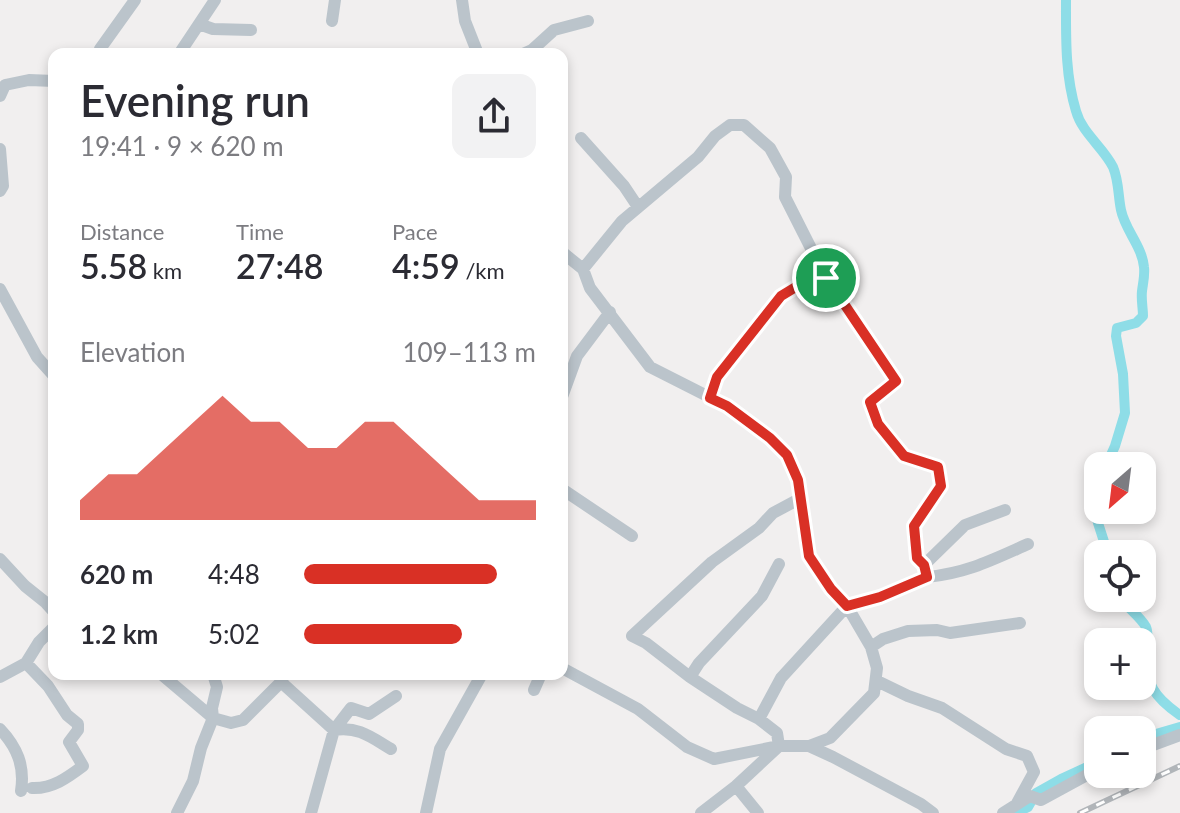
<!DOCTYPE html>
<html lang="en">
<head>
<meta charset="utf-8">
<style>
  body { margin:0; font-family:Lato,sans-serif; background:#f2f2f3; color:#2b2b33; height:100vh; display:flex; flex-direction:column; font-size:30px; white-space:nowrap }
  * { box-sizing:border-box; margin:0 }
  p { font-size:26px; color:#7c7c81 }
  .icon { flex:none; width:44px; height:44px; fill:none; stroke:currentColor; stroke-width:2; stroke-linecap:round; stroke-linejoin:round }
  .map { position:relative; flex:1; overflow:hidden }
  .details { position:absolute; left:48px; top:48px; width:520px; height:632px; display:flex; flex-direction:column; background:#fff; border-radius:16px; box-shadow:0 4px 12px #0003 }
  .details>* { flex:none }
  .needle { width:52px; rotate:208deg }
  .fabs { position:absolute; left:1084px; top:452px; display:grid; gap:16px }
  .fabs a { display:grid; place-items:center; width:72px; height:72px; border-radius:16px; background:#fff; box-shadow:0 4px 12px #0003; font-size:40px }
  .pin { position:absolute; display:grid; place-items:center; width:68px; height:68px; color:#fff; margin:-34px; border:4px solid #fff; border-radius:50%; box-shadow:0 2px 8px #0007 }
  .round { display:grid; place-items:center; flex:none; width:84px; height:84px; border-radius:16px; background:#f2f2f3 }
  .summary { display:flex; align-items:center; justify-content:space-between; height:136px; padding:0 32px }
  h1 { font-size:44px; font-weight:600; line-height:60px }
  .metrics { display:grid; grid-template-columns:repeat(3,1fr); gap:12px; height:136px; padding:8px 32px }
  .metrics div { display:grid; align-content:center }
  .metrics b { font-size:34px; font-weight:600 }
  .metrics small { font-size:22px; font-weight:400 }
  .metrics p { font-size:22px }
  .chart { height:224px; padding:16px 32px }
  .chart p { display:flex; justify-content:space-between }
  .chart svg { width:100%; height:144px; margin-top:8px; fill:#d93025; opacity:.7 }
  ul { padding:0 32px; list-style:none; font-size:26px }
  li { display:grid; grid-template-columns:128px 96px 1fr; align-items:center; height:60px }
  li i { height:20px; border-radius:10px; background:#d93025 }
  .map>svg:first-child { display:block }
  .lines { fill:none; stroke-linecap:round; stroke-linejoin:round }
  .canal { stroke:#8edde7; stroke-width:10 }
  .minor { stroke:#bbc4cb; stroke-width:12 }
  .rail-casing { stroke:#b1b5b9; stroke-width:6 }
  .rail { stroke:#fff; stroke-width:3; stroke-dasharray:9; stroke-linecap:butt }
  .route-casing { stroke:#fff; stroke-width:16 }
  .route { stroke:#d93025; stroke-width:10 }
</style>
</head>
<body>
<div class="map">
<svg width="1180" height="813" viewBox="0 0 1180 813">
  <rect width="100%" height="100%" fill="#f1efef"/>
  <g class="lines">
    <path class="canal" d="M1066 0C1066 37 1065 75 1076 111 1082 133 1103 147 1113 167 1119 181 1118 196 1121 210 1125 230 1142 246 1144 267 1145 275 1143 283 1142 291 1141 300 1143 308 1143 316L1136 323 1117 328 1116 336 1123 374 1125 413 1115 446 1106 466
      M1098 484 1093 499 1098 523 1108 554
      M1121 598C1127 608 1140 616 1146 627 1149 634 1147 644 1147 652 1144 683 1155 698 1180 715
      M1142 740 1156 734 1180 727
      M1016 813 1028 807 1036 793 1061 779 1098 762"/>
    <path class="minor" d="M462 0 465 21 478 54
      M332 21 335 0
      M199 24 213 29 251 30
      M99 54 100 49 135 0
      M179 54 215 0
      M523 54 532 50 554 30 588 21
      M0 96 5 85 29 80 54 81
      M581 138 624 186 638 207
      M0 149 3 186 0 191
      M562 252 583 269 622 221 698 157 715 136 730 125H744L770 148 786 177 785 197 826 278 896 381 870 402 878 424 904 456 938 467 941 486 914 526 917 558 924 565 927 577 880 597 847 606 781 678 759 719
      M583 269 590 288 650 367 727 406 770 438 787 455 798 480 809 556 831 589 847 606 871 647 877 668 874 693 830 738 809 746H779L736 786 701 813
      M0 289 37 357 54 376
      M562 397 577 356 610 312
      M710 398 717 377 781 296 822 271
      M562 489 632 536
      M0 559 25 586 45 602 54 612
      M924 565 965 525 1005 510
      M927 577C967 573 992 560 1028 544
      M871 647 883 639 908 631 937 630 950 633 1020 623
      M562 668 638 709 687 747 714 759 779 746 777 733 759 719 737 708 690 677 646 643 632 636 712 562 759 528 773 513 801 498
      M161 674 213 718 231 723 243 720 281 682 285 674
      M0 677 26 663
      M690 677 699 663 762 596 779 564
      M877 681 908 696 942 708 1006 749 1027 756 1034 772 1016 805
      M281 682 334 730C358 726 371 737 391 749
      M534 690 541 674
      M0 729C17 747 25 766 21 791
      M809 746 833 757 921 804 933 813
      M1142 749 1180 735
      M736 786 758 813
      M32 788C52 789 67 778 83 766L69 742 78 730V724L67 715 48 686 26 663 39 642 54 627
      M177 813 193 781 201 748 213 718 212 708 217 687 213 674
      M311 813 334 730 351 708 369 714 396 696
      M426 813 440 749 482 674
      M1003 813 1030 796 1041 800 1098 769"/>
    <g class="rail-casing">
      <path id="rail" d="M1080 813 1180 766"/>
    </g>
    <use href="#rail" class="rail"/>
  </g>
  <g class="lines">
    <g class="route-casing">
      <path id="route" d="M822 271 896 381 870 402 878 424 904 456 938 467 941 486 914 526 917 558 924 565 927 577 880 597 847 606 831 589 809 556 798 480 787 455 770 438 727 406 710 398 717 377 781 296Z"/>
    </g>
    <use href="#route" class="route"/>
  </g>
</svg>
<div class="fabs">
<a><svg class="needle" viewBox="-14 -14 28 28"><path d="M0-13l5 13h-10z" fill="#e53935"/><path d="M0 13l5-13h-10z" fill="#7c7c81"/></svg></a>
<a><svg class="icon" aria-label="locate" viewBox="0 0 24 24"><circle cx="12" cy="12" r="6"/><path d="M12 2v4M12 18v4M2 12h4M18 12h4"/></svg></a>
<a>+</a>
<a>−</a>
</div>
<div class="pin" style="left:826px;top:278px;background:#1e9e55"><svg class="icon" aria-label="arrive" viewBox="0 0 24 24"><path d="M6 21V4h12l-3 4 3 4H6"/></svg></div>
<section class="details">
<div class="summary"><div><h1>Evening run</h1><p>19:41 · 9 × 620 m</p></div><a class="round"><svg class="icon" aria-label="share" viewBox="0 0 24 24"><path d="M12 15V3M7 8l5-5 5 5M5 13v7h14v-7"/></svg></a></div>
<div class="metrics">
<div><p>Distance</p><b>5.58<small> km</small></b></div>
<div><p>Time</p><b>27:48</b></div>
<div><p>Pace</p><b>4:59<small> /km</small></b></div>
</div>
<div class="chart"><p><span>Elevation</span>109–113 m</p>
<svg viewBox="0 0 160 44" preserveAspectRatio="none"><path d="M0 44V38L10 30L20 30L30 22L40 14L50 6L60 14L70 14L80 22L90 22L100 14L110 14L120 22L130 30L140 38L150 38L160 38V44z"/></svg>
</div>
<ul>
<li><b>620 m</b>4:48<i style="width:83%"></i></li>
<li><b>1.2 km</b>5:02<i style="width:68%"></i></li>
</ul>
</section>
</div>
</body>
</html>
